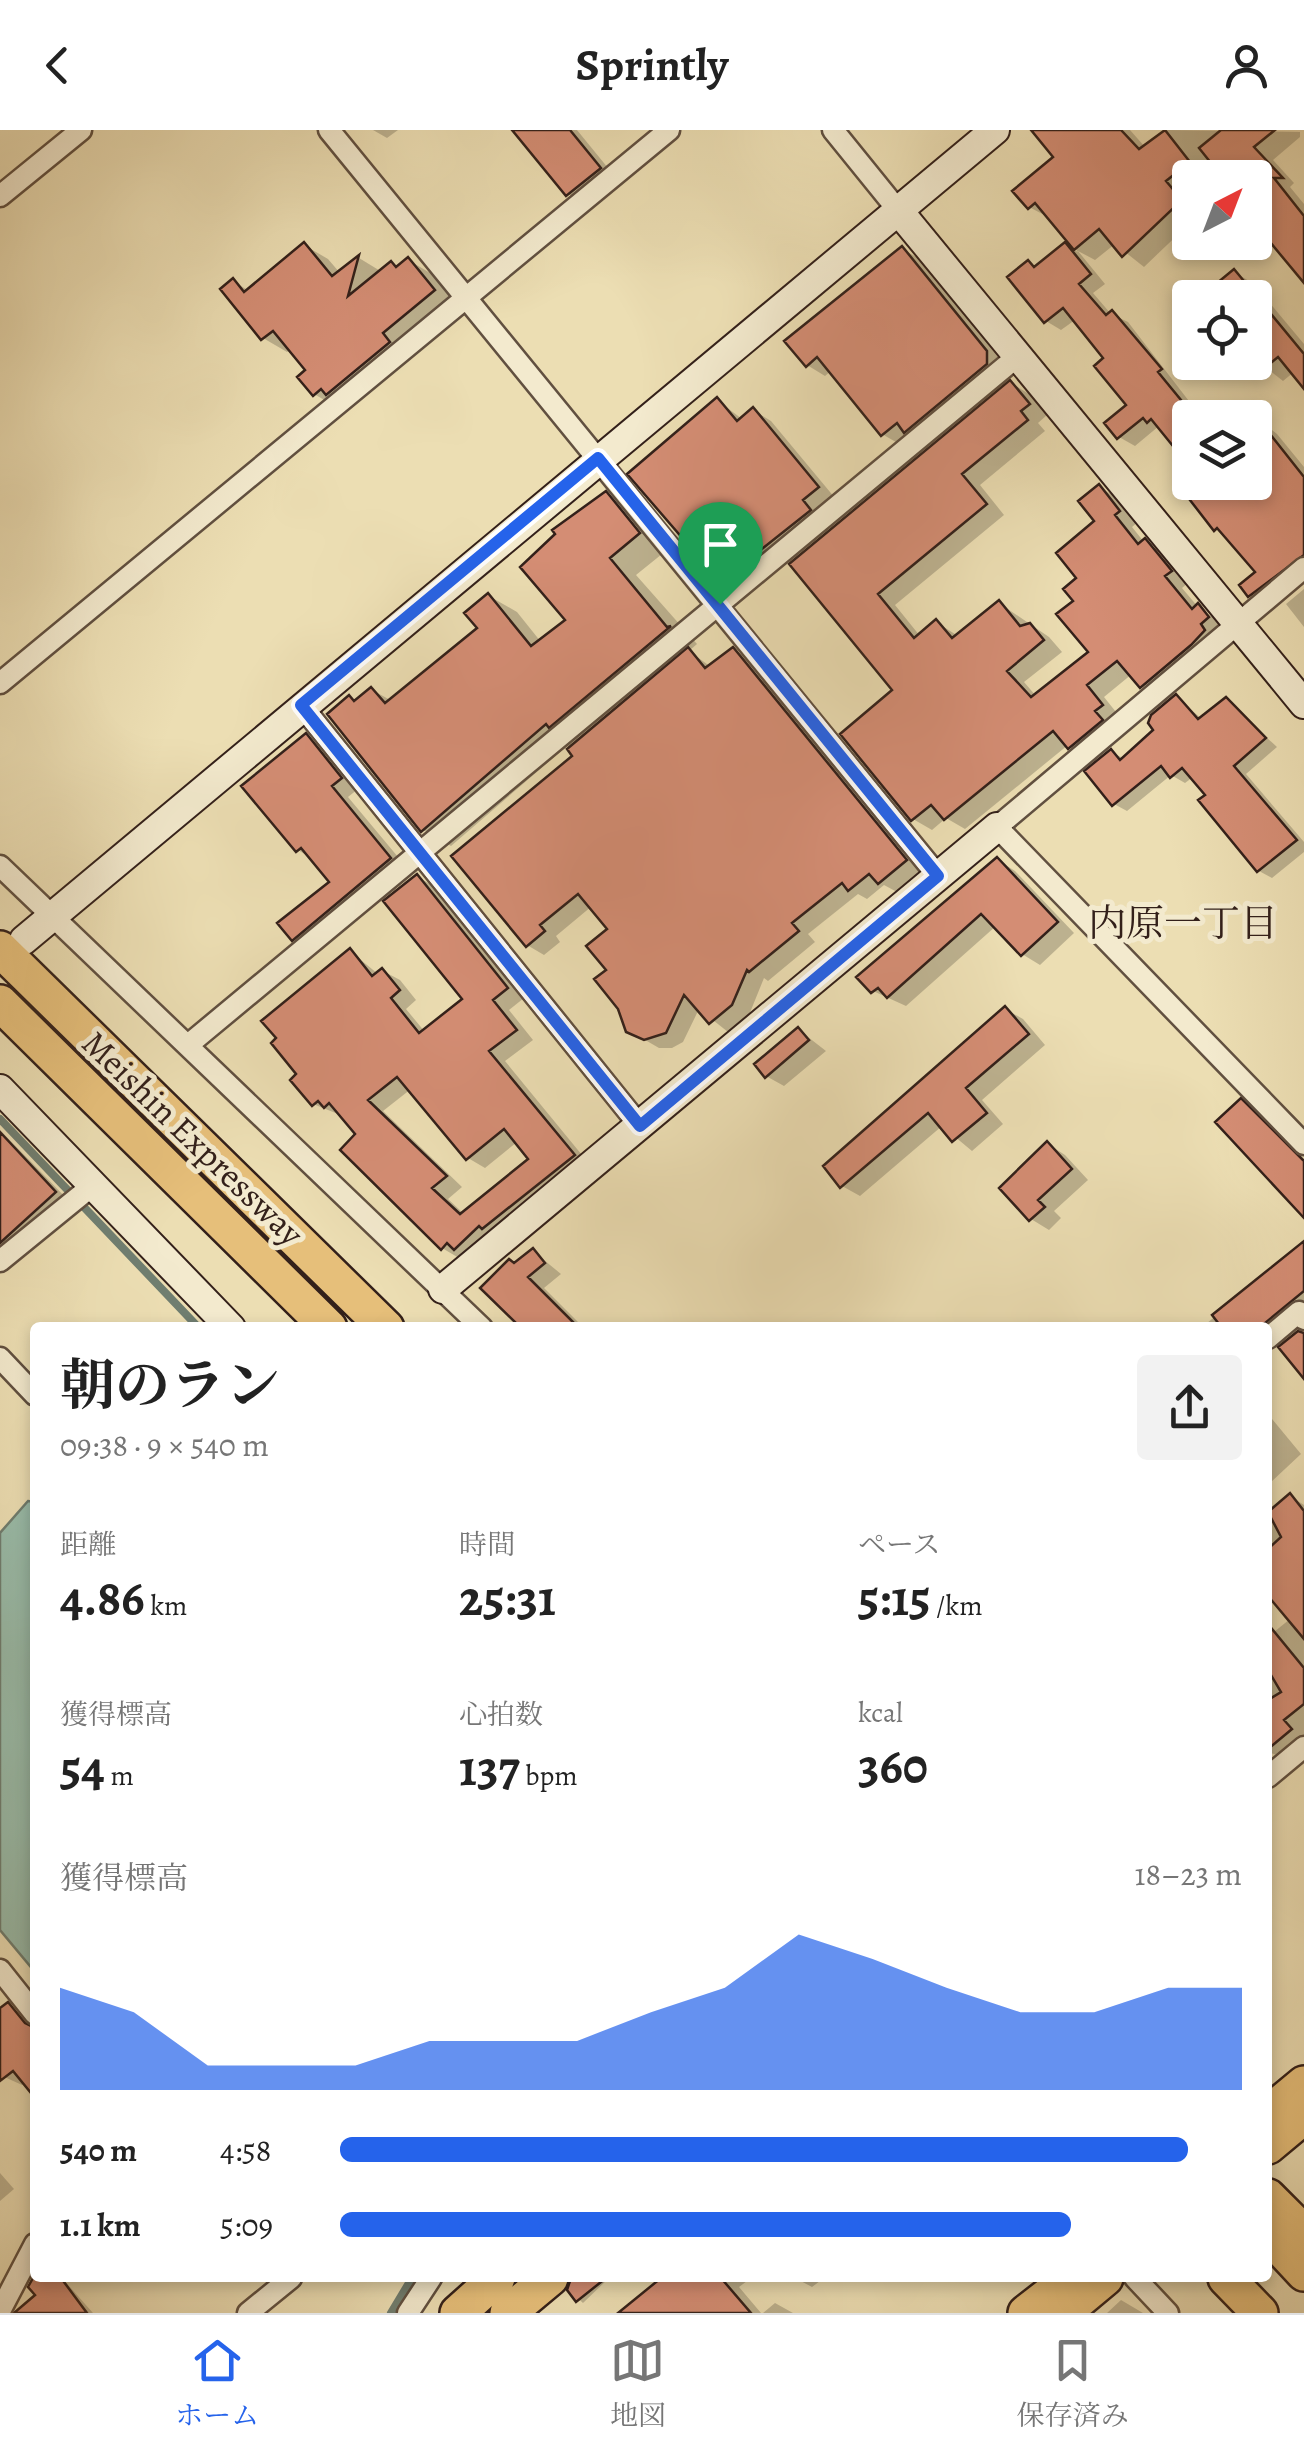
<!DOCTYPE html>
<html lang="ja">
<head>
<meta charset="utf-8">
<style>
  body { margin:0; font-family:Alegreya,"Noto Serif JP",serif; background:#f2f2f2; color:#222; height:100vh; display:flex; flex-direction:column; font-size:38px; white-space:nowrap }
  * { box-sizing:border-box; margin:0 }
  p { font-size:32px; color:#767676 }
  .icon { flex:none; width:55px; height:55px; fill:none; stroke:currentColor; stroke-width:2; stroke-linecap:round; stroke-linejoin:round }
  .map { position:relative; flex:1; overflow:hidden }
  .details { position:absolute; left:30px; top:1192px; width:1242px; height:960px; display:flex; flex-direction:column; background:#fff; border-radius:10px; box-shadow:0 5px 15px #0003 }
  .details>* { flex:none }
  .needle { width:65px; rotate:42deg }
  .fabs { position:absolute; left:1172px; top:30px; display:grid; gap:20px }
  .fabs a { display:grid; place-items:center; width:100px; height:100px; border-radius:10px; background:#fff; box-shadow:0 5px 15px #0003; font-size:50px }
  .pin { position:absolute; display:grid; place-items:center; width:85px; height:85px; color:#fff; margin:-102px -42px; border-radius:50% 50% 50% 0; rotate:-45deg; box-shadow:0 0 10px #0007 }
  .pin .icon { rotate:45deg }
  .round { display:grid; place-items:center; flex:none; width:105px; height:105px; border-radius:10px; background:#f2f2f2 }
  .head { display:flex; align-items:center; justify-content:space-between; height:170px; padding:0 30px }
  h1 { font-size:55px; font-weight:700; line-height:75px }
  .figures { display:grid; grid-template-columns:repeat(3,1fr); gap:15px; height:170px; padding:10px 30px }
  .figures div { display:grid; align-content:center }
  .figures b { font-size:50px; font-weight:700 }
  .figures small { font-size:28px; font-weight:400 }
  .figures p { font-size:28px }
  .chart { height:280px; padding:20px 30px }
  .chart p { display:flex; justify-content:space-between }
  .chart svg { width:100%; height:180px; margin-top:10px; fill:#2563eb; opacity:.7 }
  ul { padding:0 30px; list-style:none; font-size:32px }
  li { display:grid; grid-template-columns:160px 120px 1fr; align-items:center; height:75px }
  li i { height:25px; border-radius:12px; background:#2563eb }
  header { display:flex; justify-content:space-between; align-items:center; height:130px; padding:0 30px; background:#fff; font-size:45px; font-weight:700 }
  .tabs { display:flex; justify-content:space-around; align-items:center; height:140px; border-top:2px solid #e0e0e0; background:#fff; font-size:28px; color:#767676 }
  .tabs a { display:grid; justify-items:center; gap:5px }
  .tabs .current { color:#2563eb }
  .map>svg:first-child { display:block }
  .water { fill:#99bcaa; stroke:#707e70; stroke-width:2.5 }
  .shadow { fill:#0003; fill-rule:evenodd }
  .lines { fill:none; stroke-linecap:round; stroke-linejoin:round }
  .stream { stroke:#707e70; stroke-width:8 }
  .building { fill:#d48d74; stroke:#33201a; stroke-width:2.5; fill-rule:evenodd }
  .street-casing { stroke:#615040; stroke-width:25 }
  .secondary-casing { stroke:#33201a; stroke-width:32 }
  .highway-casing { stroke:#33201a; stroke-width:40 }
  .street { stroke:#f3eace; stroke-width:20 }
  .secondary { stroke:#f3eace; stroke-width:28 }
  .highway { stroke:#e6bf7a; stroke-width:35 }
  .route-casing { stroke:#fff; stroke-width:20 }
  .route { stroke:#2563eb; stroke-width:12 }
  .labels { text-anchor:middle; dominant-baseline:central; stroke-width:10; stroke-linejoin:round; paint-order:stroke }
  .street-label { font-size:35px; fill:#33201a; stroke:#f3eace }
  .neighbourhood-label { font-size:38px; fill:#33201a; stroke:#f3eace }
</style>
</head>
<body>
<header><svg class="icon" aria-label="back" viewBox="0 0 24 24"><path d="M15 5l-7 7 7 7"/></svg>Sprintly<svg class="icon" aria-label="person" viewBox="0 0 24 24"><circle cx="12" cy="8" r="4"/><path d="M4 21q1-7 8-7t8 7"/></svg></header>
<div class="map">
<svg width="1304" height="2183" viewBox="0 0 1304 2183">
  <rect width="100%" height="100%" fill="#ecdeb3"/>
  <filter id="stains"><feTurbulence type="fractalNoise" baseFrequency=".002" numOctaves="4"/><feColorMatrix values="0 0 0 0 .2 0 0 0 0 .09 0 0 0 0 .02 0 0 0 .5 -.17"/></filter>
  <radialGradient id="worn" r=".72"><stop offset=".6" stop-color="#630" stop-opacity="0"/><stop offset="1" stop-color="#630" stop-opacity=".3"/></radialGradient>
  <path class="water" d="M28 1371 35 1372V1842L0 1800V1403Z"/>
  <path class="shadow" d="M373 0H398L387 8Z
    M515 0H577L617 49 585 74 568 64Z
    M1045 0H1130L1145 17 1167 0 1300 2V7L1273 30 1294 53 1290 57 1304 74V148L1255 89V48L1218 37 1205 48H1190V59L1185 64 1190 70V93L1144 137 1115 114 1095 130 1078 121 1105 154 1093 163 1111 184 1128 192 1202 288H1190V345L1179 331 1181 321 1159 296 1135 316 1119 307 1130 275 1107 229 1075 190 1061 200 1046 191 1028 133 1038 138 1065 115 1078 122 1050 88 1029 77 1057 27Z
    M304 115 328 129 340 143 359 128 382 142 408 130 432 144 457 175 405 218 412 226 352 277 345 273 338 278 314 264 309 240 291 219 287 222 263 208 233 151 249 161Z
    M902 119 920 129 1005 234 901 315 882 304 831 241 825 246 807 235Z
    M1234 142 1254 154 1304 214V254L1294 242 1283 251 1255 229V168Z
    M1011 253 1029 264 1047 285 1038 293 1045 301 980 355 1004 385 895 475 920 506 936 492 958 506 999 473 1049 507 1062 522 1024 552 1036 566 1091 522 1077 471 1098 391 1099 357 1118 368 1138 392 1132 397 1144 412 1164 422 1189 452 1182 458 1198 477 1227 498 1160 567 1132 544 1104 567 1120 587 1088 628 1068 615 965 699 946 688 932 700 913 689 896 561 792 435Z
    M717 270 742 289 753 280 771 291 835 368 737 456 718 445Z
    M1237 277 1257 288 1277 304 1304 337V442L1266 474 1250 465 1259 442 1216 399 1255 352V288H1224Z
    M606 364 635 380 667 420 636 445 697 514 689 521 711 537 733 520 750 530 923 741 897 762 884 755 867 769 858 764 808 804 815 812 768 851 764 848 749 885 728 902 699 879 683 912 672 918H659L640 907 609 840 611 799 592 776 556 806 560 812 544 825 527 815 576 626 567 616 451 716 423 700 350 568 356 572 372 560 392 571 480 498 489 466 517 482 541 512 568 490Z
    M1304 459V497L1286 474Z
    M1176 567 1202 589 1226 570 1277 617 1246 644 1304 712V722L1272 748 1259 741 1201 671 1208 665 1193 647 1185 653 1171 645 1127 681 1114 674 1111 622 1125 629 1157 600Z
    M306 606 324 616 358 659 348 667 408 739 311 819 293 809 333 752 314 730 298 720Z
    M998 730 1015 741 1074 803 1040 835 1022 824 996 796 906 876 873 861Z
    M418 747 435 757 524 868 509 880 533 910 505 931 591 1036 473 1128 464 1123 459 1128 442 1118 343 986 313 974 350 821 378 844 383 841 400 850 416 870 406 879 425 902 466 869ZM411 959 468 1028 485 1038 517 1012 531 1030 464 1084 448 1069 462 1057 383 981Z
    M1005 879 1023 889 1045 915 982 970 1003 994 972 1021 942 996 860 1066 842 1056Z
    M799 900 826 921 784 956 766 946Z
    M1241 971 1257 980 1304 1029V1084Z
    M0 1000 68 1070 0 1129Z
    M1048 1014 1065 1025 1088 1050 1054 1081 1061 1088 1049 1100 1031 1089Z
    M1304 1114V1185L1268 1198H1201Z
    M533 1121 561 1144 544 1158 584 1198H525L515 1135Z
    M1268 1284 1301 1324 1268 1355Z
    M1290 1366 1304 1375V1610L1283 1627 1268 1622V1507L1290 1489 1268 1466V1385Z
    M8 1875 35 1896V1964L25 1952 22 1955 0 1945V1881Z
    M0 2043 14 2059 0 2071Z
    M41 2148H62L93 2183H20L38 2165 32 2157Z
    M573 2148H609L583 2173 569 2160Z
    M665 2148H744L747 2151 739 2157 761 2183H622Z
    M795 2148H824L812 2157Z
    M1121 2170 1143 2183H1107Z
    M775 2173 793 2183H763Z"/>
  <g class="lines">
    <path class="stream" d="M0 989 199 1198
      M391 2183 412 2148"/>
  </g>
  <path class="building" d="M512 0H570L601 38 566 66Z
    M1031 0H1121L1139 19 1165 0 1190 32 1166 51 1182 70 1122 127 1099 99 1074 120 1035 73 1028 79 1012 61 1053 27Z
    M1221 0H1275L1254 17 1283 48H1274L1304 86V153L1255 94V48H1223L1199 18Z
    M304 112 332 146 359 125 348 166 391 131 396 137 408 127 435 160 383 203 390 212 326 265 321 259 313 266 297 247 305 240 273 201 261 210 220 159 233 148 244 162Z
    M1065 112 1091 144 1079 154 1106 185 1112 180 1162 239 1158 242 1190 281V337L1151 289 1147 293 1143 288 1117 309 1104 293 1126 275 1094 236 1103 228 1063 178 1044 193 1007 147 1028 130 1034 137Z
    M902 116 987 221V234L904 303 897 293 881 306 817 227 806 237 784 211Z
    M1234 139 1304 224V259L1278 227 1255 246V168H1199Z
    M1010 250 1030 274 1021 281 1028 290 962 344 987 374 878 464 914 508 936 489 952 508 999 470 1020 496 1030 493 1044 510 1007 541 1031 567 1088 522 1056 484 1073 471 1063 459 1076 448 1056 423 1094 391 1078 371 1099 354 1120 381 1115 385 1138 414 1145 408 1172 441 1165 446 1192 479 1198 473 1209 487 1201 494 1205 500 1191 515 1140 558 1117 531 1087 555 1103 575 1095 581 1103 590 1068 619 1053 601 944 690 931 675 911 691 840 604 892 560 789 434Z
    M717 267 737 291 753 277 819 357 803 370 811 380 728 446 716 447 627 344Z
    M1255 285 1304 347V425L1248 467 1239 455 1255 442 1217 398 1214 401 1176 352H1255Z
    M606 361 640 403 610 428 667 497 671 496 549 598 546 594 421 702 327 584 349 565 354 571 371 557 385 573 477 498 464 483 488 463 531 516 565 490 520 437 555 404 552 400Z
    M688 517 705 538 733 517 907 730 878 754 869 744 848 761 842 753 792 793 799 801 749 842 747 840 732 875 709 894 684 865 666 903 644 910 626 902 618 879 594 849 606 840 586 816 607 799 578 764 540 795 545 801 526 817 451 726 572 626 567 619Z
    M1176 564 1198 589 1226 567 1266 608 1234 636 1297 710 1257 742 1198 670 1205 665 1182 638 1170 648 1161 636 1112 676 1084 641 1111 619 1120 630 1153 600 1148 593 1151 585Z
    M306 603 342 648 332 656 391 728 292 811 277 793 329 752 301 718 296 722 241 656Z
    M997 727 1058 792 1021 826 981 784 887 868 878 858 871 863 856 847Z
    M417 744 508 858 493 870 517 900 489 921 575 1025 482 1099 479 1096 454 1120 447 1113 441 1120 340 1020 355 1004 329 973 324 978 318 971 312 976 290 950 296 944 271 913 276 908 261 891 350 818 372 846 382 838 400 860 391 868 419 903 462 869 383 771ZM397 947 466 1030 504 999 528 1029 460 1084 432 1058 447 1046 368 970Z
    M1005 876 1029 904 966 958 987 983 952 1012 928 983 840 1058 823 1036Z
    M798 897 809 910 765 948 754 934Z
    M1241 968 1304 1031V1088L1215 992Z
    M0 1002 56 1062 0 1113Z
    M1047 1011 1072 1039 1038 1070 1045 1077 1029 1091 999 1058Z
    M1304 1111V1161L1259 1198H1222L1212 1185Z
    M533 1118 545 1133 528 1147 579 1198H521L480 1158 509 1129 514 1133Z
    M1298 1201 1304 1203V1249L1278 1217Z
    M1290 1363 1304 1381V1509L1268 1466V1419L1281 1407 1268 1382Z
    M1268 1494 1304 1538V1574L1284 1590 1292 1599 1268 1619V1570L1281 1562 1268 1540Z
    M8 1872 25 1893 35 1898V1968L13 1941 0 1951V1878Z
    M33 2148H61L87 2183H14L35 2165 28 2157Z
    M571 2148H606L576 2172 567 2160Z
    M661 2148H721L751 2183H618Z"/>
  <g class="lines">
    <g class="street-casing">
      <path id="street" d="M329 0 938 746
        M833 0 897 79
        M0 66 81 0
        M1304 438 997 697 1304 1014
        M0 553 669 0
        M301 575 640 996
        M0 736 482 1198
        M188 915 1018 226
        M0 1131 92 1056
        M1268 1208 1299 1182 1304 1189
        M0 1228 35 1265
        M1268 1647 1304 1617
        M0 1840 35 1884
        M1135 2148 1168 2183
        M0 2181 35 2114
        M248 2183 291 2148
        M408 2183 431 2148"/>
    </g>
    <g class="secondary-casing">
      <path id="secondary" d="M897 79 1304 574
        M24 810 995 0
        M0 959 231 1198
        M443 1159 997 697"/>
    </g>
    <g class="highway-casing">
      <path id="highway" d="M0 819 386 1198
        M0 873 329 1198
        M1268 1984 1304 1954
        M1268 2016 1304 1986
        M1268 2067 1304 2103
        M1268 2104 1304 2143
        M1226 2148 1260 2183
        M458 2183 497 2148
        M508 2183 550 2148
        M1026 2183 1071 2148
        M1063 2183 1105 2148"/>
    </g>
    <use href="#street" class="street"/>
    <use href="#secondary" class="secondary"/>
    <use href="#highway" class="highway"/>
  </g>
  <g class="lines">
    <g class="route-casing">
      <path id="route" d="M598 328 938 746 640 996 301 575Z"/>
    </g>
    <use href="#route" class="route"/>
  </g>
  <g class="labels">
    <g class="street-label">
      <text transform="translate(193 1008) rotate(44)">Meishin Expressway</text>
    </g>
    <g class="neighbourhood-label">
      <text x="1183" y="793">内原一丁目</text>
    </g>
  </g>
  <rect width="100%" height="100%" filter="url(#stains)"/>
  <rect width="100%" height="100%" fill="url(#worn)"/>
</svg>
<div class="fabs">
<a><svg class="needle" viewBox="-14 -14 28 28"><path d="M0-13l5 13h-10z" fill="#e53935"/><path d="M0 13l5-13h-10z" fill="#767676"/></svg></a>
<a><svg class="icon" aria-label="locate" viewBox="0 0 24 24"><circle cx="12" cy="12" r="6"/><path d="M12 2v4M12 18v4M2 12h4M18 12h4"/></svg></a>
<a><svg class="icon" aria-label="layers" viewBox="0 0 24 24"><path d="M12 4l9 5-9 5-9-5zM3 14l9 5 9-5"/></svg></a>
</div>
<div class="pin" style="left:720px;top:474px;background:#1e9e55"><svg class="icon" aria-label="arrive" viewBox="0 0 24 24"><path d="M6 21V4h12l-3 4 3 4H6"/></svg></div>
<section class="details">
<div class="head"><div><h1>朝のラン</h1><p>09:38 · 9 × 540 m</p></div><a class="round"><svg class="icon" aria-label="share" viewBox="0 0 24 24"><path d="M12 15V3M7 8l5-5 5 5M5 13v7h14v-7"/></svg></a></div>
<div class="figures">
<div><p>距離</p><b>4.86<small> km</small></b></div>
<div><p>時間</p><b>25:31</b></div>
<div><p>ペース</p><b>5:15<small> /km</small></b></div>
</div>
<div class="figures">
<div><p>獲得標高</p><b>54<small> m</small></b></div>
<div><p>心拍数</p><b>137<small> bpm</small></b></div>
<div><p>kcal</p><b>360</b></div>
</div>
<div class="chart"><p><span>獲得標高</span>18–23 m</p>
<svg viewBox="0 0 160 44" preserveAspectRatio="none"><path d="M0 44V19L10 25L20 38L30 38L40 38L50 32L60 32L70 32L80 25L90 19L100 6L110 12L120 19L130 25L140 25L150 19L160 19V44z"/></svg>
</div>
<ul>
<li><b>540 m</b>4:58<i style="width:94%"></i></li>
<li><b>1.1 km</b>5:09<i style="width:81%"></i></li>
</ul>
</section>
</div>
<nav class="tabs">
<a class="current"><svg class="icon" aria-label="home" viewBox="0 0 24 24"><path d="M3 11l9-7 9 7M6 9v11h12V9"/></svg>ホーム</a>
<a><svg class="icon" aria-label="map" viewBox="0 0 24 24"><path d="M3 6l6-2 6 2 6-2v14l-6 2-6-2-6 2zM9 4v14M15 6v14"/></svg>地図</a>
<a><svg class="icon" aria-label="saved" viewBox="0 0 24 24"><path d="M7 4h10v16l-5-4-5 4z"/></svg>保存済み</a>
</nav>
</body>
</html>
